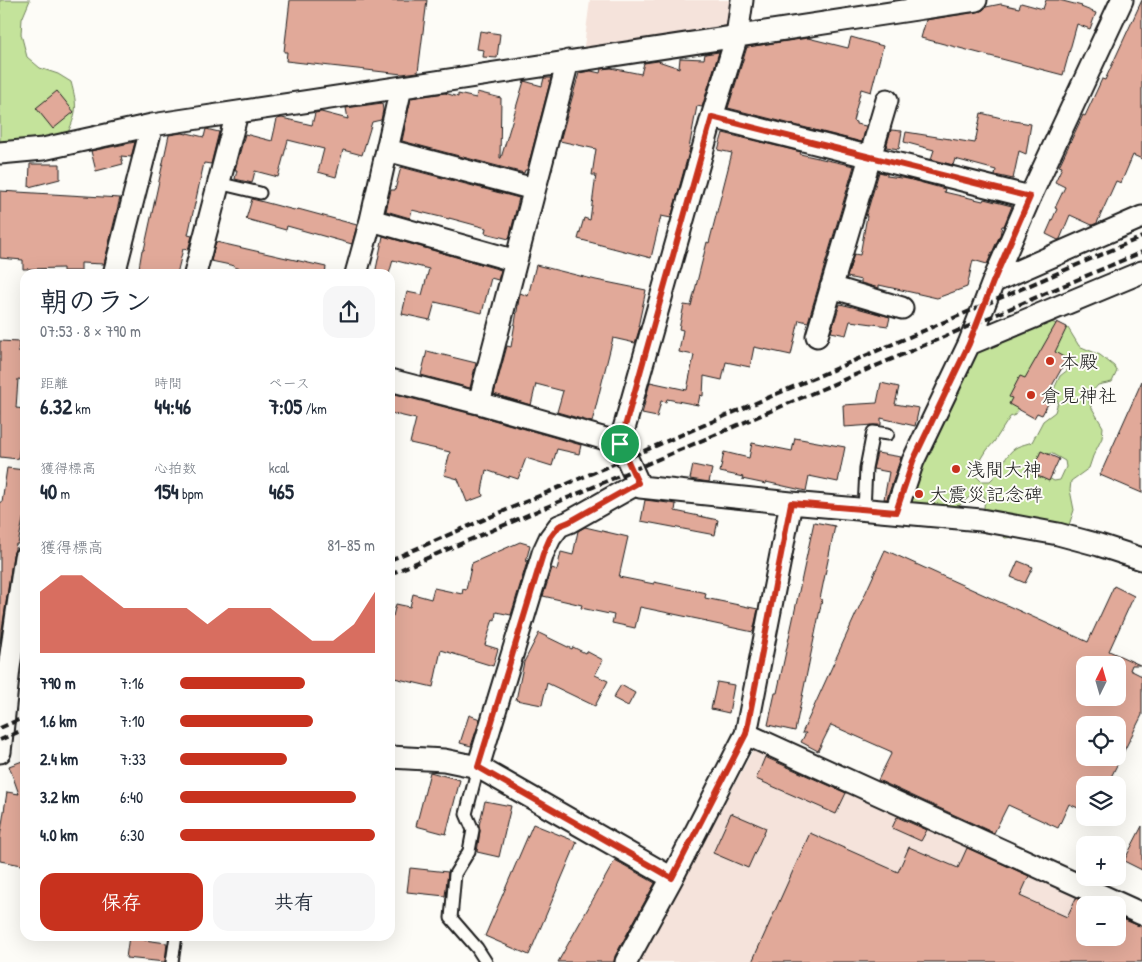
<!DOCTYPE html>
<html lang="ja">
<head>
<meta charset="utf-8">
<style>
  body { margin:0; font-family:"Patrick Hand","Klee One",sans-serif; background:#f6f6f7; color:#1f2937; height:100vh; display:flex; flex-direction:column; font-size:19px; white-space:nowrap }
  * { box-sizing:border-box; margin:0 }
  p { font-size:16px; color:#747a83 }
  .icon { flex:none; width:28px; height:28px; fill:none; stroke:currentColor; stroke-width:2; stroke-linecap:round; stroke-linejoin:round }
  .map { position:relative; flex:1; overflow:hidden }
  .sheet { position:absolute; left:20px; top:269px; width:375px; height:672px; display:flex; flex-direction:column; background:#fff; border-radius:15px; box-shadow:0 5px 20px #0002 }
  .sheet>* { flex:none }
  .needle { width:32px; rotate:5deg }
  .tools { position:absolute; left:1076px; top:656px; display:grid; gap:10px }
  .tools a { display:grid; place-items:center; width:50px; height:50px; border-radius:10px; background:#fff; box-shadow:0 5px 20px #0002; font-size:25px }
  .pin { position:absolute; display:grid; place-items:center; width:42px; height:42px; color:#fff; margin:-21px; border:2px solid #fff; border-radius:50%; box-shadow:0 1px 5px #0007 }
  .round { display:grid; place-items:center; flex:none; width:52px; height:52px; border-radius:15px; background:#f6f6f7 }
  .headline { display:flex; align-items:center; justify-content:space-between; height:85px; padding:0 20px }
  h1 { font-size:28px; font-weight:700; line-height:38px }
  .metrics { display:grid; grid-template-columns:repeat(3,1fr); gap:8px; height:85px; padding:5px 20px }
  .metrics div { display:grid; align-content:center }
  .metrics b { font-size:21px; font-weight:700 }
  .metrics small { font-size:14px; font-weight:400 }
  .metrics p { font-size:14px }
  .chart { height:140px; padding:10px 20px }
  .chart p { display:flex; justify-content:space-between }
  .chart svg { width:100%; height:90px; margin-top:5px; fill:#c8321e; opacity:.7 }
  .primary-button { display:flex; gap:10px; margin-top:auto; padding:10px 20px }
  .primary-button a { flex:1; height:58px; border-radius:15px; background:#c8321e; color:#fff; font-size:20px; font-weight:700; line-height:58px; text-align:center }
  .primary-button a+a { background:#f6f6f7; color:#1f2937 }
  ul { padding:0 20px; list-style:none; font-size:16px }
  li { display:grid; grid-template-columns:80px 60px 1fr; align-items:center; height:38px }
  li i { height:12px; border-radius:6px; background:#c8321e }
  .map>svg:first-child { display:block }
  .built { fill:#f5e3db }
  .green { fill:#c4e39b; stroke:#70805c; fill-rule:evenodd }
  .building { fill:#e1a999; stroke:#1c1c1c; fill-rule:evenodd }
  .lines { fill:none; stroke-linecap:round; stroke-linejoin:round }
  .lane-casing { stroke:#1c1c1c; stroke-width:15 }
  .street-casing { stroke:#1c1c1c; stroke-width:25 }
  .lane { stroke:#fdfcf7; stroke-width:11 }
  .street { stroke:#fdfcf7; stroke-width:21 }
  .rail { stroke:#1c1c1c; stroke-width:4; stroke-dasharray:8 4; stroke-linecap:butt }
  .route-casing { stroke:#fff; stroke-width:10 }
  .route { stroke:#c8321e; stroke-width:6 }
  .poi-dot { fill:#c8321e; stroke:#fdfcf7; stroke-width:2 }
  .labels { text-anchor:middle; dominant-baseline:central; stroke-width:4; stroke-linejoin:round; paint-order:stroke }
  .poi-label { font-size:19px; fill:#1c1c1c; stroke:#fdfcf7; text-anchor:start }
</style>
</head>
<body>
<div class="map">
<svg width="1142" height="962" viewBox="0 0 1142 962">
  <rect width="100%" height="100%" fill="#fdfcf7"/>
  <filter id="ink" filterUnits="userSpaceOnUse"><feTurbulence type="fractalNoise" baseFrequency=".02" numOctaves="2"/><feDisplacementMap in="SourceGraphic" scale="10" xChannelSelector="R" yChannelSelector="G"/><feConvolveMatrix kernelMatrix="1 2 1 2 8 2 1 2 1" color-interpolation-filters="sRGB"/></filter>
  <g filter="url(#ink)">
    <path class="built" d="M590 0H734L731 30 583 54Z
      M753 750 1102 905H1085V938H1118V912L1142 923V962H639Z"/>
    <path class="green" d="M0 0H30L22 19 21 34 27 57 40 68 58 74 71 82C78 107 77 113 66 137L0 157Z
      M1051 322 1068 328 1079 346 1100 355 1114 366 1117 371 1112 382 1098 385 1090 394 1089 403 1103 427 1102 438 1093 456 1089 468 1071 481 1070 490 1074 510 1067 531 1024 533 1015 537 1005 538 983 518 985 497 980 493H974L955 509 909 506 955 369 984 344 1040 324ZM1055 354 1071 362 1069 369 1060 376 1054 389 1058 402 1055 412 1043 421 1032 442C1027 444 1021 445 1017 447 1004 454 1001 472 990 481H981L975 475 979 463 987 450 994 442 1010 417 1015 415 1023 400ZM1051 453 1065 461 1066 467 1060 480 1054 481 1047 477V455Z"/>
    <path class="building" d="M290 0H427L418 72 402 74 286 61 287 52H284Z
      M1046 0H1059L1082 6 1081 7 1096 13 1090 29 1077 24 1063 75 921 38 926 20 978 12 983 10 986 7 1001 4 1019 8 1021 3 1043 9Z
      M1142 0V159L1133 155 1121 183 1116 181 1097 223 1092 225 1070 215 1060 239 1058 240 1046 234 1057 209 1055 208 1065 187 1055 182 1062 167 1059 166 1083 115 1085 116 1102 79 1105 80Z
      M480 31 500 34 497 58 483 57 484 50 477 49Z
      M851 37 883 46 871 92 861 89 853 121 856 122V124L866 126 862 142 728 108 747 47 808 38 848 48Z
      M719 52 702 107 697 106 689 148H690L671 218 661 216 651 258 578 239 584 218 590 220 596 175H592L596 149 560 141 579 73 591 71 600 73 601 69 611 68 641 74 644 63 658 61 679 68 680 58 704 59 705 54Z
      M544 78H551L527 170H525L524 173 402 141 411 98 445 93 458 97V94L476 98 477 92 501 98 500 158H501L524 81 542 86Z
      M57 91 74 112 53 129 36 108Z
      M382 103 383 110 381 120 372 122 362 155 343 150 336 177 318 172 324 149 288 140 278 177 255 171 252 183 235 179 237 170H235L245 134 272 141 277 119 282 118 312 125 315 113 321 112 348 119 346 108Z
      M981 113 1014 121 1031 124 1026 154 1019 151 1013 179 995 175 996 170 955 159 953 165 931 159 934 150 904 142 906 132 975 143Z
      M206 129 219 132 211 164 204 163 188 235 192 236 188 250 183 249 177 274H138L142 250H144L169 135 182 133 187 134V133L204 137Z
      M891 130 902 131 899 149 886 147Z
      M723 133 801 152 800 154 854 166 808 322 799 320 791 355 754 347 750 367 726 362 722 380 704 376 703 396 700 395 698 405 667 399 666 402 661 401 657 417 642 414 650 382 687 390 694 355 679 352 683 330 679 329 684 305 691 306 707 242 709 243 732 153 718 150Z
      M135 142 131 157 121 156 123 164 96 171 91 151Z
      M30 164H60V179L29 187Z
      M401 167 519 198 509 239 485 233 486 228 449 218V219L412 210 410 218 386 211 391 190H395Z
      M879 172 887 174V176L908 179 945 189 944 192 983 201 984 199 1012 206 1004 226H1002L1000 235 987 264 973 260 967 287 937 298 879 285V288L861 283V280L847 277 854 254 860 255 867 216H866Z
      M0 191 120 198 104 264 81 263V271H63V268L23 269V260L0 258Z
      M252 199 298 211V209L357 225 352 244 287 226 286 230 246 219Z
      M383 236 501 270 498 280 491 278 482 313 435 302 430 320 402 314 407 292 422 295 429 269 393 260 389 274H375Z
      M216 242 326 267 325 274H259L234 267 235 266 211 261Z
      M536 265 596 280 646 290 638 327H640L635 343 613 338 592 422 557 412 563 391 536 384 531 405 494 394 507 346 511 347 520 293 528 296Z
      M840 304 857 308 890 317 888 326 850 321 846 335 831 332Z
      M1057 322 1067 327 1055 352 1067 359 1049 391 1054 393 1042 415 1037 413 1034 418 1009 404 1012 398 1009 397 1020 376 1025 378Z
      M0 341 19 342 18 352 25 353V380L18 379 16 408 25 409V424L23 423 18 459 0 457Z
      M427 351 476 363 470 388 421 375Z
      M1142 381V493L1100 475Z
      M881 383 899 387 895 404 919 408 915 426 881 418V425H874L844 427 843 405 877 403Z
      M390 393 476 415 581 445 579 454 557 449 552 466 526 458 518 479 509 476V478L486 470 482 491 483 496 467 502 458 479 444 475 450 452 410 443 416 419 390 413Z
      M795 438 845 447 838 482 809 476 806 491 766 482V484L742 479 743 477 720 472 724 452 749 458 752 443 792 451Z
      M1041 451 1059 459 1049 481 1031 473Z
      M877 453 901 457 887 499H884L889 472 873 469Z
      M693 465 712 469 709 482 690 479Z
      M7 468 25 470V510L18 544H16L15 549 13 555 0 643V502H2Z
      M645 500 676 504 675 511 718 520 715 535 641 521Z
      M814 522 835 526 820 599 822 600 795 731 768 725 775 693H777Z
      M585 527 628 537 619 577 654 584V582L706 593 705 598 758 609 753 632 706 622 707 621 640 607 635 628 612 623 614 615 581 608 582 605 543 596 552 568 557 570 561 552 573 555 578 531Z
      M520 542 530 545 526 562H527L511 615 496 612 495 620 493 619 485 645 498 649 493 666 441 650 433 687 390 677V615L393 616 396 604 410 607 413 594 431 599 434 588 462 594 463 589 466 590 472 563Z
      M885 550 1088 642 1114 586 1134 596 1109 651 1140 665H1132L1130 670 1142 676V715L1107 785H1085V811L1069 804 1058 828 1008 805 994 833 878 780 892 752 831 725 818 751 801 742 806 733H802ZM1085 665H1118V698H1085ZM1085 725H1118V758H1085Z
      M1018 561 1033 567 1025 583 1011 577Z
      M539 633 572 649 573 647 585 653 586 651 603 660 595 675 608 681 595 706 547 683 542 705 516 700 524 662Z
      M717 682 734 685 729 713 711 709Z
      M621 685 635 693 628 706 613 698Z
      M469 715 480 719 471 746 460 743Z
      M765 757 846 793 836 814 756 779Z
      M25 760V847L22 865 0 861V837L7 792 19 794 9 766Z
      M430 772 460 780 446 834 416 826Z
      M485 801 511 806 499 857 477 852 480 831 479 825Z
      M731 813 766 828 748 868 713 853Z
      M897 817 927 830 921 841 892 828Z
      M533 824 577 842 529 955 485 936Z
      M1142 826V870L1124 861Z
      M810 833 898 872 909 847 958 868 967 848 1029 876 1020 896 1067 917 1076 898 1085 902V938H1118V917L1137 925 1142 926V962H752Z
      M615 860 655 883 615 956 614 962H558Z
      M410 868 448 872 445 896 407 892Z
      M129 936H144V940L167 943 165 962 126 958Z"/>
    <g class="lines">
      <g class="lane-casing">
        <path id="lane" d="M218 183 260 193
          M864 510 866 468 873 432 888 434
          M478 767 466 814 473 830 469 851 455 874 451 918 477 948 486 962
          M172 962 176 936"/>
      </g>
      <g class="street-casing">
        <path id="street" d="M742 0 737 36 712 117 620 443 640 487 791 503 981 520 1058 534 1099 545 1142 559
          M712 117 1030 197
          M387 150 534 189
          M0 153 43 149 152 125 976 0
          M371 220 516 261
          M114 274 152 125
          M195 274 237 113
          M356 274 371 220 401 88
          M993 282 1142 217
          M831 287 902 308
          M817 336 887 100
          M969 344 1142 272
          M390 380 479 403 620 443
          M479 403 568 61
          M896 512 913 461 969 344 993 282 1030 197 1122 0
          M746 734 1142 914
          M0 752 9 668 25 557
          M390 757 444 760 478 767 672 878
          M478 767 543 553 550 538 559 526 569 522 638 483
          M626 962 672 878 746 734 791 503"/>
      </g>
      <use href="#lane" class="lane"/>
      <use href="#street" class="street"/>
      <path class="rail" d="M390 560 1142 237
        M390 574 1142 252
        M0 728 25 717
        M0 740 25 729"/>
    </g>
  </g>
  <g class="lines" filter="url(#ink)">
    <g class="route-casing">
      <path id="route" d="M712 117 1030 197 993 282 969 344 913 461 896 512 791 503 746 734 672 878 478 767 543 554 550 538 559 526 569 522 638 483 620 444Z"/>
    </g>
    <use href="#route" class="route"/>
  </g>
  <g class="poi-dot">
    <circle cx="1050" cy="361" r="5"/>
    <circle cx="1031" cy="395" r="5"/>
    <circle cx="956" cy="469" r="5"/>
    <circle cx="919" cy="494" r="5"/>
  </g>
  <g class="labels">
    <g class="poi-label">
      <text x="1060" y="361">本殿</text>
      <text x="1041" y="395">倉見神社</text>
      <text x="966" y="469">浅間大神</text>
      <text x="929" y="494">大震災記念碑</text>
    </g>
  </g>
</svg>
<div class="tools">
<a><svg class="needle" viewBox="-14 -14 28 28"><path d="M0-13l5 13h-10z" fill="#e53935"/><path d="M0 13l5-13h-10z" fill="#747a83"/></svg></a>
<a><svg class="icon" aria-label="locate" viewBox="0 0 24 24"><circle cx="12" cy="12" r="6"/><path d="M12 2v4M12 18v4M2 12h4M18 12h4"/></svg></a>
<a><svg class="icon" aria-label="layers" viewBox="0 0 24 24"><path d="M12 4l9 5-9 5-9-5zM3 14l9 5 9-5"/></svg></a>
<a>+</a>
<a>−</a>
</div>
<div class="pin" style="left:620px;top:444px;background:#1e9e55"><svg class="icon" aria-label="arrive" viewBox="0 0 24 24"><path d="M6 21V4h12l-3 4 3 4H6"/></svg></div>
<section class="sheet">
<div class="headline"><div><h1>朝のラン</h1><p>07:53 · 8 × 790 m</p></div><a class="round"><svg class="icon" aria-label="share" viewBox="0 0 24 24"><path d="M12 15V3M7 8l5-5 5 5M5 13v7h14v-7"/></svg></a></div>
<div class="metrics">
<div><p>距離</p><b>6.32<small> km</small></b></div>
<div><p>時間</p><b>44:46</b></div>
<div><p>ペース</p><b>7:05<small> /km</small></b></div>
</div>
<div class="metrics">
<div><p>獲得標高</p><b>40<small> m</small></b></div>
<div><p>心拍数</p><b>154<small> bpm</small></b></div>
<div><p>kcal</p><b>465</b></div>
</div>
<div class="chart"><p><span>獲得標高</span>81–85 m</p>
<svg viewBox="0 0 160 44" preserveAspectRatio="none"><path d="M0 44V14L10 6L20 6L30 14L40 22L50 22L60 22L70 22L80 30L90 22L100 22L110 22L120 30L130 38L140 38L150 30L160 14V44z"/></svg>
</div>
<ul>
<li><b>790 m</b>7:16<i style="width:64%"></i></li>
<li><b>1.6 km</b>7:10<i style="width:68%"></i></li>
<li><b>2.4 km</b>7:33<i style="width:55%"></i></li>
<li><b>3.2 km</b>6:40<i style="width:90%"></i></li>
<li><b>4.0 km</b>6:30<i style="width:100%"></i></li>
</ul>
<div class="primary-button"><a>保存</a><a>共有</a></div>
</section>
</div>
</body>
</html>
